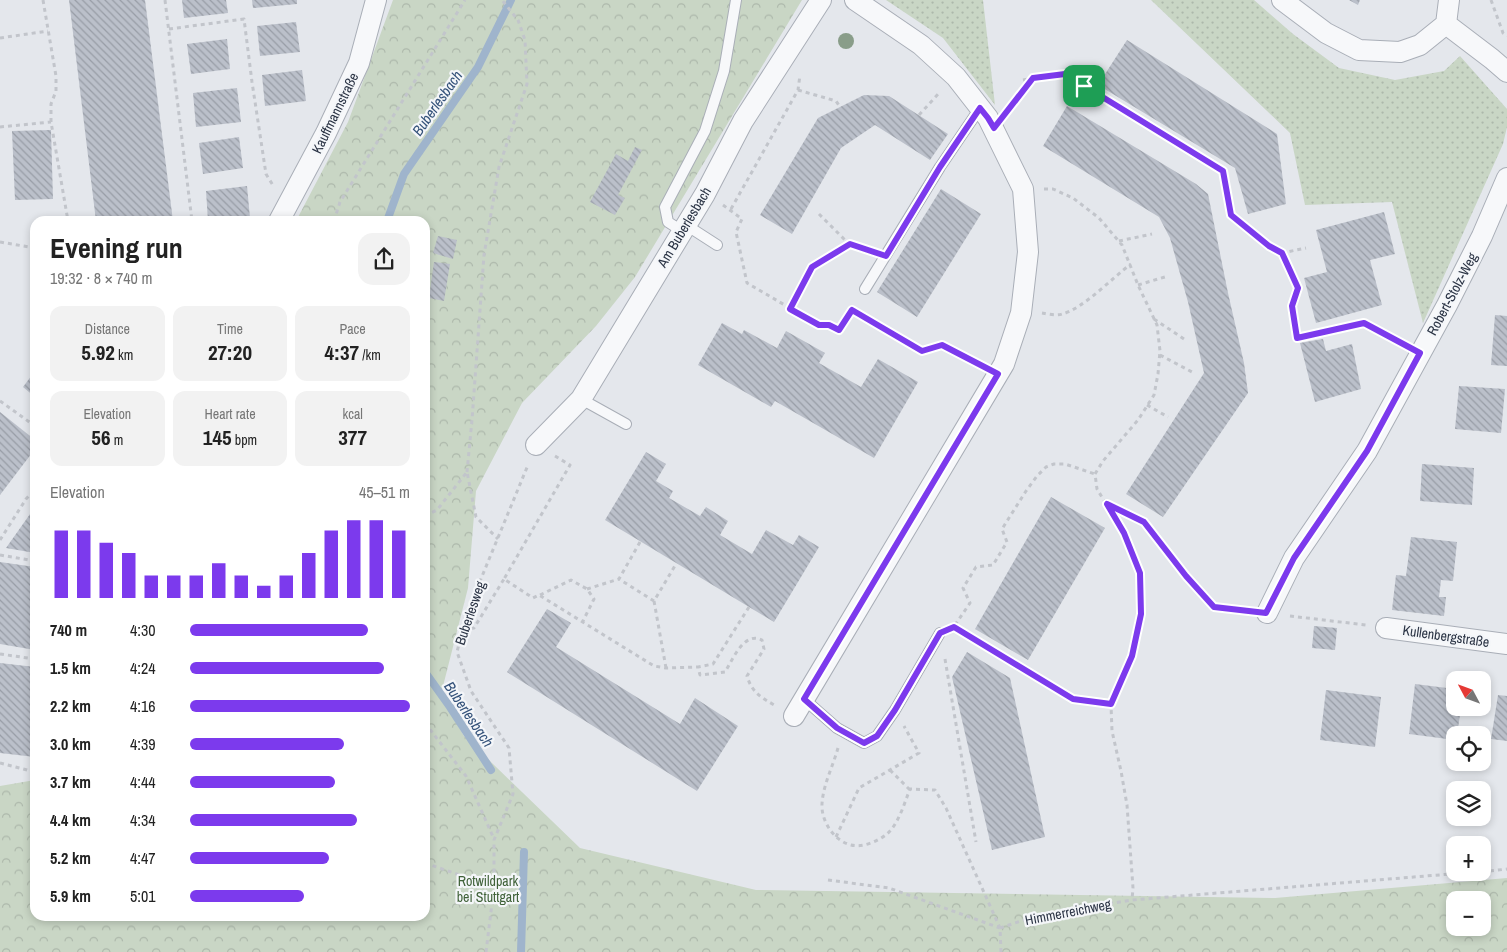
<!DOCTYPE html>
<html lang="en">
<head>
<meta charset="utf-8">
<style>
  body { margin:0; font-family:"Archivo Narrow",sans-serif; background:#f2f2f2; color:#222; height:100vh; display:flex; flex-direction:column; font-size:19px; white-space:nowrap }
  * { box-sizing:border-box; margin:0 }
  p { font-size:16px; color:#767676 }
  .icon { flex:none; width:28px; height:28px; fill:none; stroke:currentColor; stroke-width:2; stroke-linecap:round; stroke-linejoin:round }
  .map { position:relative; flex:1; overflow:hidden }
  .details { position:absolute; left:30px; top:216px; width:400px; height:705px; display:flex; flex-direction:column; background:#fff; border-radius:15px; box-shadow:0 2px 8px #0003 }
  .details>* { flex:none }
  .needle { width:32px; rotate:311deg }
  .buttons { position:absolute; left:1446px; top:671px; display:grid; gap:10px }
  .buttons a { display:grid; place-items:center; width:45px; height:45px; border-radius:10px; background:#fff; box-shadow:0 2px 8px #0003; font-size:25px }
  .pin { position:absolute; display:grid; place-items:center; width:42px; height:42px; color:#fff; margin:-21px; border-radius:10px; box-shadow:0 2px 8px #0006 }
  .round { display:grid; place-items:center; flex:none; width:52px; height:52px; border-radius:15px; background:#f2f2f2 }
  .overview { display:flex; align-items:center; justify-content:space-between; height:85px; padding:0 20px }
  h1 { font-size:28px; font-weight:700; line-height:38px }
  .figures { display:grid; grid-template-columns:repeat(3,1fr); gap:8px; height:85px; padding:5px 20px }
  .figures div { display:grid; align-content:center; border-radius:12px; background:#f2f2f2; text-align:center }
  .figures b { font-size:21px; font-weight:700 }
  .figures small { font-size:14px; font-weight:400 }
  .figures p { font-size:14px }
  .chart { height:140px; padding:10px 20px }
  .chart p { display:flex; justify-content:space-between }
  .chart svg { width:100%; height:90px; margin-top:5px; stroke:#7c3aed; stroke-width:6 }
  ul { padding:0 20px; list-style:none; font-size:16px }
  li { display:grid; grid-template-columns:80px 60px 1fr; align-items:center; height:38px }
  li i { height:12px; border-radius:6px; background:#7c3aed }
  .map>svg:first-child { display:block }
  .grass { fill:url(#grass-dots) }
  .forest { fill:url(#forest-crowns); fill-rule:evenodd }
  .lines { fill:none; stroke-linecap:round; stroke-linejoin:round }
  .stream { stroke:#9fb4cc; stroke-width:8 }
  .building { fill:url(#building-back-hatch) }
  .service-casing { stroke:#a9aeb7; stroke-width:12 }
  .minor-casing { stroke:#a9aeb7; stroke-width:22 }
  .path { stroke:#c2c5cb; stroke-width:3; stroke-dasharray:4 4; stroke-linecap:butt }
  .service { stroke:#f7f8fa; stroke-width:10 }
  .minor { stroke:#f7f8fa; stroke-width:20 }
  .tree { fill:#899d89 }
  .route-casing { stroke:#fff; stroke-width:10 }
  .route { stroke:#7c3aed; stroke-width:6 }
  .labels { text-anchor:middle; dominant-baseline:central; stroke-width:4.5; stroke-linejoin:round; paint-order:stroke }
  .street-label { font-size:14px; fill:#2b3445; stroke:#f4f6f9 }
  .park-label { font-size:14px; fill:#3f6138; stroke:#f4f6f9 }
  .water-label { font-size:15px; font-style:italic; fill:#34527a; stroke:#f4f6f9 }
</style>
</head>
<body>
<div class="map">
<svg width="1507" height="952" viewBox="0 0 1507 952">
  <defs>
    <pattern id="grass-dots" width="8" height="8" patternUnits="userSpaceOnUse" patternTransform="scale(1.25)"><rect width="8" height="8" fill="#c9d6c5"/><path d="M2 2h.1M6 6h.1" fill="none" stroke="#adb8ab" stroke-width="1.8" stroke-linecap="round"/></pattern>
    <pattern id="forest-crowns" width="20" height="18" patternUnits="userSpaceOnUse" patternTransform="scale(1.25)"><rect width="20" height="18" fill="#c9d6c5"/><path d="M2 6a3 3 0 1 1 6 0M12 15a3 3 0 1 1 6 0" fill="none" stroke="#adb8ab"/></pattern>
    <pattern id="building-back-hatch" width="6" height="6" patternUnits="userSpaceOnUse" patternTransform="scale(1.25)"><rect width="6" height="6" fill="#bbc0ca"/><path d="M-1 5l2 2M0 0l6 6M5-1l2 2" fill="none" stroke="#989da6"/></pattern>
  </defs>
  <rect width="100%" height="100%" fill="#e4e7ec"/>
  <path class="grass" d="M886 0H983L995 105 943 38Z
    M1151 0H1254L1293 34 1339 68 1395 80 1444 71 1460 56 1507 109V127L1503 144 1423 323 1392 202 1305 205 1290 133Z"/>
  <path class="forest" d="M393 0H802L635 277 596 326 522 403 476 491 468 588 441 694 425 666V221H296L348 122Z
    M425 670 464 736 580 848 756 890 1275 898 1507 878V952H0V786L35 780V916H425ZM1455 900H1482V928H1455Z"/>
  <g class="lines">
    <path class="stream" d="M387 221 404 174 478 67 511 0
      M425 672 450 707 491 770
      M521 952 524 852"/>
  </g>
  <path class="building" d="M69 0H145L173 221H96Z
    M182 0H226L228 13 184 18Z
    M252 0H297V4L253 8Z
    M1349 0H1360L1358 5Z
    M296 22 300 52 260 56 257 26Z
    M227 39 230 69 191 74 187 44Z
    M1127 40 1277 134 1286 204 1248 214 1235 168 1098 85Z
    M302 70 306 101 265 106 262 75Z
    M237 88 241 122 196 127 193 93Z
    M864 95 889 96 948 134 930 160 875 125 841 148 792 234 760 215 818 118Z
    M1067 106 1196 184 1208 194 1228 293 1244 363 1248 393 1163 517 1126 494 1204 373 1188 302 1170 238 1159 217 1043 146Z
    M51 130 53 199 15 200 12 131Z
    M239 137 243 168 203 174 199 143Z
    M635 147 642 150 618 195 625 198 615 215 590 202 616 154 628 161Z
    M247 186 250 218 208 221 206 191Z
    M941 189 981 214 917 317 877 292Z
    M1384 212 1395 254 1370 260 1382 305 1316 323 1304 278 1327 272 1316 230Z
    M438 236 457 240 453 259 433 253Z
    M434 262 450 264 444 301 429 298Z
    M1495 315 1507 316V366L1491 365Z
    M722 323 742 334 744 330 777 348 786 331 825 353 819 363 861 387 878 359 918 382 874 458 775 401 771 407 698 365Z
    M1323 339 1326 351 1352 344 1361 389 1315 402 1300 343Z
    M35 371V397L23 387Z
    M1459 386 1505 389 1501 433 1455 429Z
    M0 412 35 440V449L0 495Z
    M646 452 666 464 656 481 673 491 669 498 700 516 706 507 728 521 720 535 752 554 766 530 793 545 799 535 819 547 774 622 605 520Z
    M1422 464 1474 468 1472 505 1420 501Z
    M1051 497 1105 528 1028 660 975 629Z
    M35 507V553L6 548Z
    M1411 537 1457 542 1453 581 1441 580 1439 597H1446L1444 616 1392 610 1396 575 1406 576Z
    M0 562 35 567V650L0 644Z
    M547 609 571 623 556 647 680 724 695 698 738 726 697 791 507 672Z
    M1314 626 1337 628 1335 650 1312 648Z
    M967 652 1010 678 1045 837 992 850 952 677Z
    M0 663 35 667V757L0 753Z
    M1415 684 1455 689V708H1461L1457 735H1455V740L1409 734Z
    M1326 690 1381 697 1375 747 1320 740Z
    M1498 695 1507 696V741L1491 739Z"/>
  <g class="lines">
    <g class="service-casing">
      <path id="service" d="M686 225 717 245
        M682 231 668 222 665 207 705 131 724 71 736 0
        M865 289 940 167 980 108
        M581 399 626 424
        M804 699 837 728 864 743 877 736 895 710 940 633"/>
    </g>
    <g class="minor-casing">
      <path id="minor" d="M1282 0 1326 33 1359 50 1400 52 1420 45 1446 24
        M1446 24 1492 59 1507 72
        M1446 24 1449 0
        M279 221 326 133 359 63 376 0
        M536 445 581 399 705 194 743 121 821 0
        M1267 613 1294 558 1367 451 1447 305 1482 236 1507 178
        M1386 628 1507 644
        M794 716 1004 364 1021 313 1028 252 1023 189 988 118 956 77 921 45 855 0"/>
    </g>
    <path class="path" d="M43 0 56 76V91L51 104V122L68 221
      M165 0 192 221
      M1491 0 1503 33 1507 36
      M169 29 244 19 252 82 266 174 274 187
      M0 38 48 31
      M1023 80 1044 76 1065 74 1223 171 1231 215 1269 246 1282 253 1306 248
      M798 90 836 101 840 107
      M1008 110 1033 78
      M919 115 940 92
      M0 127 51 122
      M1044 189H1053L1073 198 1099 218 1122 245 1138 285 1157 325 1160 351 1158 374 1154 395 1138 420 1103 461 1095 474 1097 489 1124 533 1139 573 1141 614 1132 656 1111 705 1112 731 1121 771 1127 805 1133 888 1132 900
      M723 205 742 219 736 232 747 283 819 325H829L839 330 852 310 922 351 942 345 980 364
      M731 209 798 90 800 75
      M819 214 850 245
      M334 221 340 202 465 0
      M1119 241 1152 234
      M0 242 35 248
      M1282 253 1298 288 1291 306 1297 338 1365 323 1401 343
      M1138 285 1168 276
      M790 309 812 267 850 245 870 251
      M1042 313C1048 314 1056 316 1062 314 1083 309 1112 278 1131 264
      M1154 319 1184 339
      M1160 355 1192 372
      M0 401 35 426
      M1147 405 1168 417
      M555 456 570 465 504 579 533 598 539 595 654 666 666 668 698 667
      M467 472 472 420 484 255 499 167 527 84 525 40 518 20 502 0
      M1107 504 1144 522 1186 576 1214 607 1246 611
      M425 516 437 510 467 472 476 517 498 539
      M0 540 26 499 35 489
      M640 542 619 579 654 601 676 564
      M0 555 35 561
      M587 589 619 579
      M540 595 571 580 587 589 594 599 582 623
      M654 601 666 668
      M749 607 713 664 698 667 700 675 725 672C733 659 744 631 762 640L764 649 747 676C752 693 762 698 776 706
      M1290 616 1366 625
      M955 625 970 603 963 588 976 567 993 565 1007 542 1002 529 1026 491 1037 476 1046 467 1054 464H1065L1095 474
      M463 629 474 628 504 579
      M957 629 1073 699 1111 705
      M0 654 35 659
      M945 659 976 842
      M425 723 466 776 494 839
      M838 748C833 766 823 785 822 804 821 821 834 841 851 845 863 848 878 841 887 834 899 823 904 804 910 789L935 790 946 808 1000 928
      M0 763 35 772
      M890 770 909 789
      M836 837 859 788 919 753 904 726
      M425 863 494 887
      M1482 872 1507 869
      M828 880 889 888 1000 928
      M486 952 494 887V840L513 794 509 748 471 691 457 652 466 615 528 465
      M1001 952 1000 928 1039 915 1132 900 1475 872"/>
    <use href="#service" class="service"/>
    <use href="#minor" class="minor"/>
  </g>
  <circle class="tree" cx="846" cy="41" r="8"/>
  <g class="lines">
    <g class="route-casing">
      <path id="route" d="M1065 74 1223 171 1231 215 1269 246 1282 253 1298 288 1292 306 1297 338 1364 323 1420 353 1367 451 1294 558 1266 613 1214 607 1186 576 1144 522 1107 504 1124 533 1140 573 1141 614 1132 656 1111 704 1073 699 954 627 940 633 895 710 877 736 864 743 837 728 804 699 998 374 942 345 922 351 852 310 839 330 829 325H819L790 309 812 267 850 244 886 256 940 167 980 108 988 118 994 128 1033 78Z"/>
    </g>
    <use href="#route" class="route"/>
  </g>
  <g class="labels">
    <g class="street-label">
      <text transform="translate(335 113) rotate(-64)">Kauffmannstraße</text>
      <text transform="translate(684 227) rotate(-59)">Am Buberlesbach</text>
      <text transform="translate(1452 294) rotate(-62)">Robert-Stolz-Weg</text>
      <text transform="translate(470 613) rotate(-71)">Buberlesweg</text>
      <text transform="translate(1446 636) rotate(8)">Kullenbergstraße</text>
      <text transform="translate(1068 912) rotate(-11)">Himmerreichweg</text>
    </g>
    <g class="park-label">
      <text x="488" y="881">Rotwildpark<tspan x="488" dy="16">bei Stuttgart</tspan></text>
    </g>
    <g class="water-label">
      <text transform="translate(437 103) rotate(-55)">Buberlesbach</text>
      <text transform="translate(469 714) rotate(56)">Buberlesbach</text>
    </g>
  </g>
</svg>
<div class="buttons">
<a><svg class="needle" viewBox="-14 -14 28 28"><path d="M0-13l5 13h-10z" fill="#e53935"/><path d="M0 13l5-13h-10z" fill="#767676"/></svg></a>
<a><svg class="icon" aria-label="locate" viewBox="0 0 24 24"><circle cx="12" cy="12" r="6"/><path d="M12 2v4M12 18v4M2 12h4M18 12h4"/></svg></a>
<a><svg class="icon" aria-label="layers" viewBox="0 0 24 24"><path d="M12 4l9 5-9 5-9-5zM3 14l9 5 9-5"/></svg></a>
<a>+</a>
<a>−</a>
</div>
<div class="pin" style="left:1084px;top:86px;background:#1e9e55"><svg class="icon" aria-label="arrive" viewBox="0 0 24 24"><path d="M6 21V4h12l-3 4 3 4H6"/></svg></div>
<section class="details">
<div class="overview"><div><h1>Evening run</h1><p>19:32 · 8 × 740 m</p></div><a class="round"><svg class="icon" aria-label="share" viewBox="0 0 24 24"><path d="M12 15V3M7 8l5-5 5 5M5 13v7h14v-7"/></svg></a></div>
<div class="figures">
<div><p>Distance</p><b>5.92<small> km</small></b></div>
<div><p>Time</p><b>27:20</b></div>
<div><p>Pace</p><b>4:37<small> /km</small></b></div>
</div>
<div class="figures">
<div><p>Elevation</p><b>56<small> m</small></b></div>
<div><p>Heart rate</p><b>145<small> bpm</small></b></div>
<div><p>kcal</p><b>377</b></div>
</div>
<div class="chart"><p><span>Elevation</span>45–51 m</p>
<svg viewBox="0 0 160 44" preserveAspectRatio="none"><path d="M5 44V11M15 44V11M25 44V17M35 44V22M45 44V33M55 44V33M65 44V33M75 44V27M85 44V33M95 44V38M105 44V33M115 44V22M125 44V11M135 44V6M145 44V6M155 44V11"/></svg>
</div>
<ul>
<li><b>740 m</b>4:30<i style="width:81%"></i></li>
<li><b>1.5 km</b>4:24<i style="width:88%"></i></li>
<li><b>2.2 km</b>4:16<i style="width:100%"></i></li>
<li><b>3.0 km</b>4:39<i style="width:70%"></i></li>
<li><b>3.7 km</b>4:44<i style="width:66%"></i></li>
<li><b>4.4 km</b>4:34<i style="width:76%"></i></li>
<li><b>5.2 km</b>4:47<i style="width:63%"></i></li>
<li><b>5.9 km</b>5:01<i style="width:52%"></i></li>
</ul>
</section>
</div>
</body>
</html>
